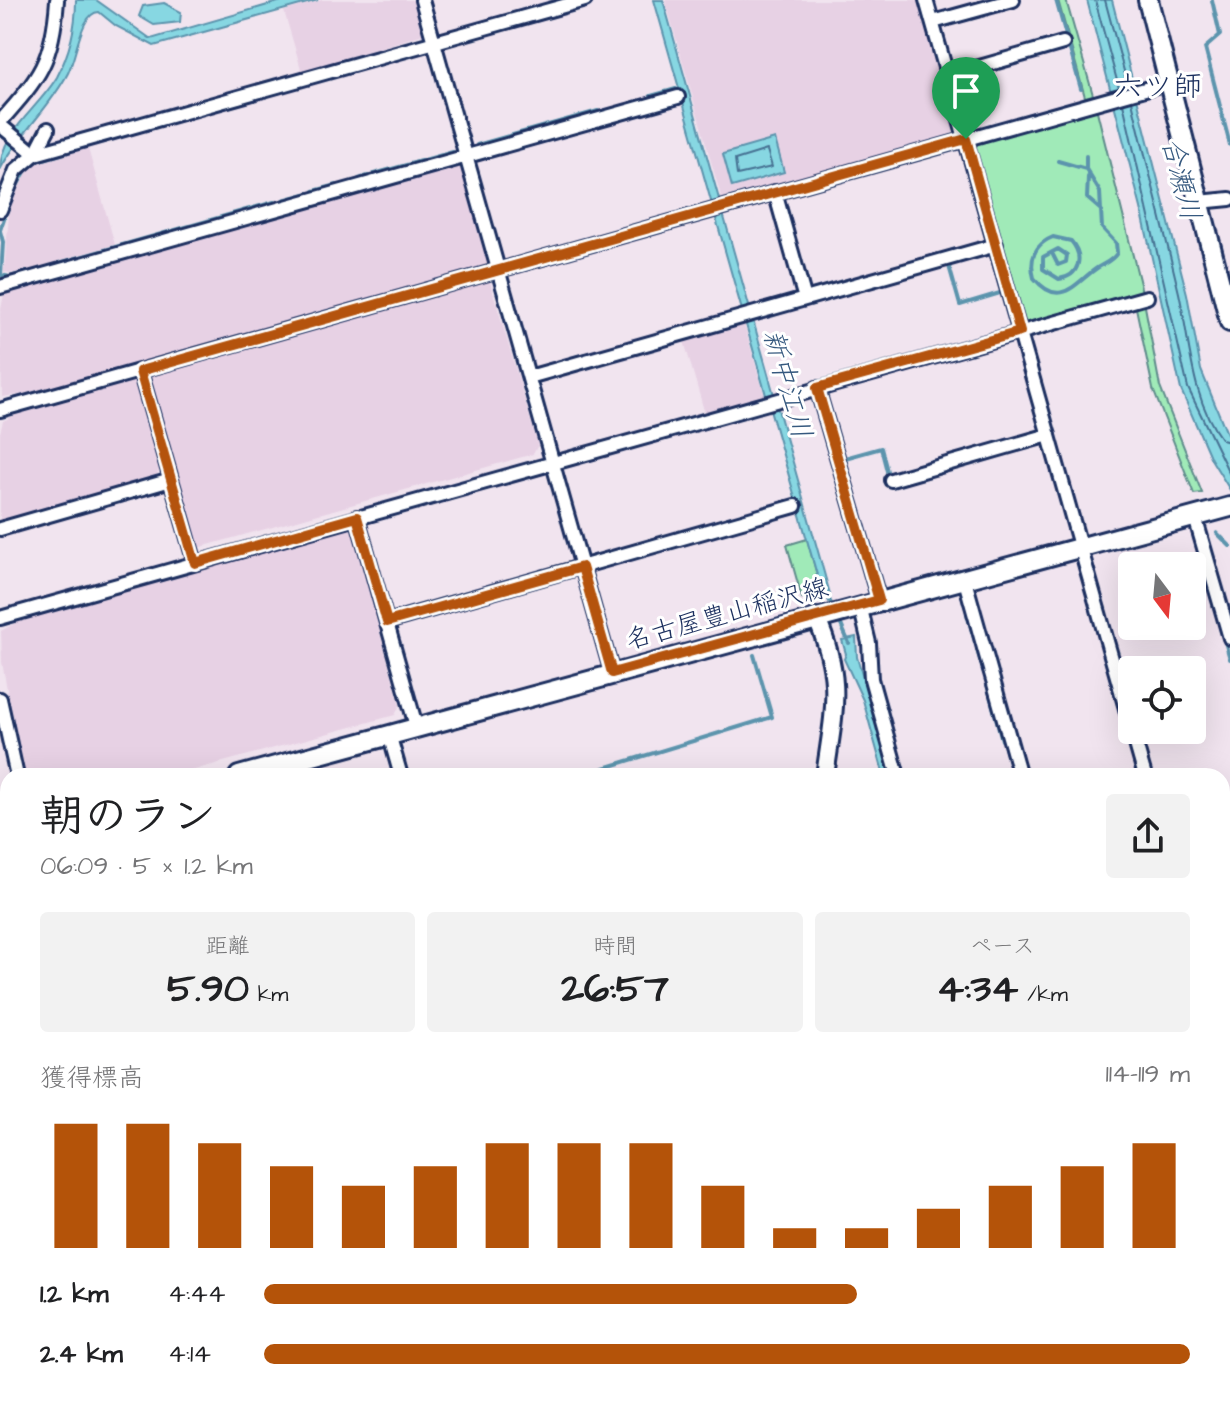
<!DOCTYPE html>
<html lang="ja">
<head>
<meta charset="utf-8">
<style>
  body { margin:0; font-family:"Architects Daughter","Klee One",sans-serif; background:#f2f2f2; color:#202124; height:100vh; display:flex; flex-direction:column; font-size:30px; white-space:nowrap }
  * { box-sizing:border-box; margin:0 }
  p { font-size:26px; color:#757577 }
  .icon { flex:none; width:44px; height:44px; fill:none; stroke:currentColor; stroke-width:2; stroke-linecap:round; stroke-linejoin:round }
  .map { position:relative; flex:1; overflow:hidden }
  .drawer { position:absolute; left:0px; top:768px; width:1230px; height:634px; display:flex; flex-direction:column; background:#fff; border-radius:24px 24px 0 0; box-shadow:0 8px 32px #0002 }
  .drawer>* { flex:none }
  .needle { width:52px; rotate:164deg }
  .fabs { position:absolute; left:1118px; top:552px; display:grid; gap:16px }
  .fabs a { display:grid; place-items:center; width:88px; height:88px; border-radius:8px; background:#fff; box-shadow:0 8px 32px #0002; font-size:40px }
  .pin { position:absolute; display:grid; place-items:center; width:68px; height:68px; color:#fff; margin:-82px -34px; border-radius:50% 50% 50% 0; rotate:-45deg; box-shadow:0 0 8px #0007 }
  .pin .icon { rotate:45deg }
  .round { display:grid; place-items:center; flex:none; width:84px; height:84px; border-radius:8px; background:#f2f2f2 }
  .headline { display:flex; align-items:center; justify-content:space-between; height:136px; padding:0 40px }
  h1 { font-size:44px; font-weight:800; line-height:60px }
  .figures { display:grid; grid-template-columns:repeat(3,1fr); gap:12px; height:136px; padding:8px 40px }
  .figures div { display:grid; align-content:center; border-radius:8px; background:#f2f2f2; text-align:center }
  .figures b { font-size:40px; font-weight:800 }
  .figures small { font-size:22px; font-weight:400 }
  .figures p { font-size:22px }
  .chart { height:224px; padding:16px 40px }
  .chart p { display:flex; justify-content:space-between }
  .chart svg { width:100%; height:144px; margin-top:8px; stroke:#b45309; stroke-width:6 }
  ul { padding:0 40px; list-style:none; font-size:26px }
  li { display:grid; grid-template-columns:128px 96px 1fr; align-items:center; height:60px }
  li i { height:20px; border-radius:10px; background:#b45309 }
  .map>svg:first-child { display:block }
  .built { fill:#e7d1e4 }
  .green { fill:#a0eab8; stroke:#5e8c8b; stroke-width:2 }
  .water { fill:#87d7e2; stroke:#5c94ad; stroke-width:2 }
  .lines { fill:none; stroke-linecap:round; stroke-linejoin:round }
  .shore { stroke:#467293; stroke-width:2 }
  .stream { stroke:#5c94ad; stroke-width:4 }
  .minor-casing { stroke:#1b2f5e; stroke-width:18 }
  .tertiary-casing { stroke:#1b2f5e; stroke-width:22 }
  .secondary-casing { stroke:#1b2f5e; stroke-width:24 }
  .minor { stroke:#fff; stroke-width:12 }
  .tertiary { stroke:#fff; stroke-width:16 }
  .secondary { stroke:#fff; stroke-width:18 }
  .route-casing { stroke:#fff; stroke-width:16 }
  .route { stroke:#b45309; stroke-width:10 }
  .labels { text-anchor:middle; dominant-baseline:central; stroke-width:6; stroke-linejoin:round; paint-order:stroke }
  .street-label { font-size:26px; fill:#1b2f5e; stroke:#fff }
  .water-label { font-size:28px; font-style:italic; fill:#36597f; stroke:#fff }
  .quarter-label { font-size:30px; fill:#1b2f5e; stroke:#fff }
</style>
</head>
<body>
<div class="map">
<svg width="1230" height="1401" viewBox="0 0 1230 1401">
  <rect width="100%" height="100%" fill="#f1e4ef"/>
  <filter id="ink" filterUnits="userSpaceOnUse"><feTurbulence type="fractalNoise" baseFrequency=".0125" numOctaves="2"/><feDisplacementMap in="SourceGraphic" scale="16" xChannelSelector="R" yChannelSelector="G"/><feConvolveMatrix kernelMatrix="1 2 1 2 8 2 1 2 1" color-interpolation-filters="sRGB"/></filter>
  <g filter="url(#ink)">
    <path class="built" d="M322 0H418L427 33 302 72 284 11Z
      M665 0H919L956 127 952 135 722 200Z
      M87 145 115 245 15 274 4 272 10 204 31 164Z
      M456 165 461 169 489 261 486 266 32 393 2 397 0 314 4 294Z
      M489 278 538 445 533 454 201 547 193 541 148 379 152 372Z
      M744 324 765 397 705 414 684 341Z
      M129 379 135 381 160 469 156 476 0 520V433L3 421 41 402Z
      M345 528 352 531 400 705 395 715 172 776H23L2 662 1 631 26 617Z"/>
    <path class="green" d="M1058 0H1066L1093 95 1085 97Z
      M1096 107 1143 296 1033 326 1023 320 974 150 980 140Z
      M1144 301 1160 387 1202 493 1194 494 1153 389 1135 303Z
      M807 539 817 575 815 594 802 598 787 545Z"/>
    <path class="water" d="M76 0H96L151 39 285 0H318L154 46 116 26 99 12C81 12 77 55 68 73 50 108 18 135 0 170 0 132 39 108 57 77 70 52 76 28 76 0Z
      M654 0H663L830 594 817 598V575Z
      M1087 0H1112L1187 294 1201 370 1230 441V490L1211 459 1181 390 1141 208Z
      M164 3 181 12 180 22 154 25 139 16 143 6Z
      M775 139 784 172 732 187 723 154Z
      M856 637 857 657 891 776H884L863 700 844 659 846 654 842 640Z"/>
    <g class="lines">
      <path class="shore" d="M1095 0 1119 88
        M1105 0 1128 86
        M1132 101C1147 165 1164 229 1179 293 1190 342 1191 399 1222 440L1230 442
        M1123 103 1188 388 1230 475
        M767 150 772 167 737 175 735 160Z"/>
      <path class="stream" d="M1056 0 1081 89
        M1212 0 1220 35 1205 48 1230 145
        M651 96 676 89
        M477 145 598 111
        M1086 169V156
        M374 174 453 152
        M1088 177 1087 198 1102 211
        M359 179 368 176
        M314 191 337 185
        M13 193 30 163 68 152
        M283 200 309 193
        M0 230 10 201
        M0 231 3 242 1 275 10 277 27 272
        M1053 255 1058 265 1066 262 1067 255 1058 249 1043 257V269L1059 279C1080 276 1084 256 1071 241L1053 237C1035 244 1029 259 1034 278 1060 310 1076 282 1097 268 1105 263 1112 261 1117 253L1116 243 1102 228 1100 192 1086 169 1058 161
        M59 263 274 202
        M949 266 960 305 1000 293
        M640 339 688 326
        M541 367 586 354
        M845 458 881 448 888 475 892 474
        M1217 533 1230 546
        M826 593 834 610
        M962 595 965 606
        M967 614 975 642
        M838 618 849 643
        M1224 638 1230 659
        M977 650 984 673
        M987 684 1002 740
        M1004 744 1013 776
        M578 776 772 717 754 655
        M1188 1394 1190 1401
        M62 1401 64 1394"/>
      <g class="minor-casing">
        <path id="minor" d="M422 0 612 673
          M926 0 1145 776
          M933 22 1013 0
          M948 76 1063 43
          M0 122C40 77 53 61 57 0
          M0 125 35 154 48 129
          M775 192 805 299
          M1199 202 1230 199
          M0 210 16 170 35 154 585 0
          M0 287 678 97
          M140 371 195 563
          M529 377 996 245
          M817 388 879 600
          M0 410 1170 82
          M891 480 1049 435
          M357 517 416 726
          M1195 517 1230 638
          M0 529 171 480
          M964 577 1020 776
          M860 605 869 643 871 679 898 776
          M0 618 1147 297
          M387 622 795 506
          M0 699 17 776
          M389 734 401 776
          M1222 1052 1230 1080
          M0 1233 8 1232
          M440 1394 441 1401
          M581 1394 627 1401
          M1072 1394 1074 1401
          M1194 1394 1196 1401
          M77 1401 78 1394
          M341 1401 342 1394
          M985 1401 986 1394"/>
      </g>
      <g class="tertiary-casing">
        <path id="tertiary" d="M816 617C844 680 834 710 825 776
          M740 1401 741 1394"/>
      </g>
      <g class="secondary-casing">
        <path id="secondary" d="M1148 0 1230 322
          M239 776 1230 507
          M0 842 8 840"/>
      </g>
      <use href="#minor" class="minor"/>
      <use href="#tertiary" class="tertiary"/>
      <use href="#secondary" class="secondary"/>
    </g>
  </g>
  <g class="lines" filter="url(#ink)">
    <g class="route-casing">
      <path id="route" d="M966 139 1020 332 817 388 879 600 612 673 582 567 387 622 357 517 195 563 140 371Z"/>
    </g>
    <use href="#route" class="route"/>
  </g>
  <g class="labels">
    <g class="street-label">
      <text transform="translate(727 614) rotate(-15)">名古屋豊山稲沢線</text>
    </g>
    <g class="water-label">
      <text transform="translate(1181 179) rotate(76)">合瀬川</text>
      <text transform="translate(787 384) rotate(74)">新中江川</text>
    </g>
    <g class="quarter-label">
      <text x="1158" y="87">六ツ師</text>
    </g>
  </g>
</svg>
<div class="fabs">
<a><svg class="needle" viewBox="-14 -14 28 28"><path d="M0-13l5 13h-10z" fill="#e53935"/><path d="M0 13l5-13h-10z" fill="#757577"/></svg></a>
<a><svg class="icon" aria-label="locate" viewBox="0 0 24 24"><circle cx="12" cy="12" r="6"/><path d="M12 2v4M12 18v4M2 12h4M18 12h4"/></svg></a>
</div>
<div class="pin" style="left:966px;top:139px;background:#1e9e55"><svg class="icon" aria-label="arrive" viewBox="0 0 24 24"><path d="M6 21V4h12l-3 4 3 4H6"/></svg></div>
<section class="drawer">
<div class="headline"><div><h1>朝のラン</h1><p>06:09 · 5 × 1.2 km</p></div><a class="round"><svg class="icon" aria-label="share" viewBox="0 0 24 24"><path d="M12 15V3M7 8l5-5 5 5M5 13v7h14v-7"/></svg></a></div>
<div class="figures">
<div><p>距離</p><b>5.90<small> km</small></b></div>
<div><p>時間</p><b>26:57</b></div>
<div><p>ペース</p><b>4:34<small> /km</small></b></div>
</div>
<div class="chart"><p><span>獲得標高</span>114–119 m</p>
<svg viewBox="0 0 160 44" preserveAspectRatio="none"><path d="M5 44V6M15 44V6M25 44V12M35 44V19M45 44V25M55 44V19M65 44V12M75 44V12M85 44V12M95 44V25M105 44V38M115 44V38M125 44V32M135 44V25M145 44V19M155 44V12"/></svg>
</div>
<ul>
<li><b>1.2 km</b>4:44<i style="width:64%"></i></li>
<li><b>2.4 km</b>4:14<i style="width:100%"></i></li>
</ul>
</section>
</div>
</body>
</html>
